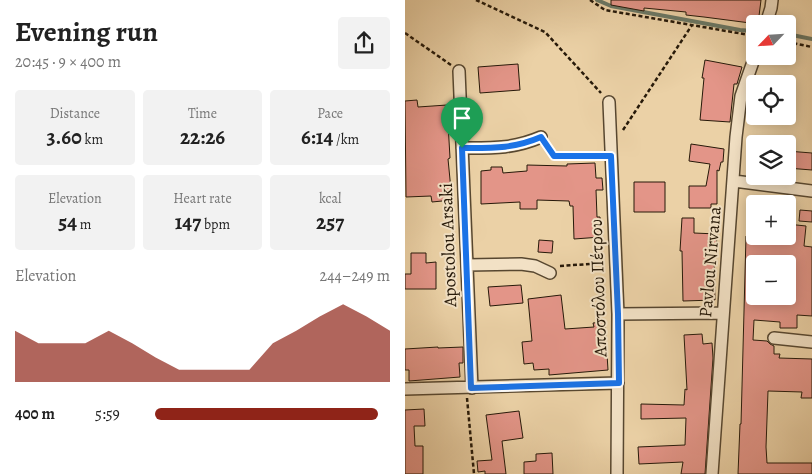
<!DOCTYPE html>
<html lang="en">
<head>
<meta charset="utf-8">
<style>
  body { margin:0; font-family:Alegreya,serif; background:#f2f2f2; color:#222; height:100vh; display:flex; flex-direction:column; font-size:19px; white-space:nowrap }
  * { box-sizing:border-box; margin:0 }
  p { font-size:16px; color:#767676 }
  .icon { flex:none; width:28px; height:28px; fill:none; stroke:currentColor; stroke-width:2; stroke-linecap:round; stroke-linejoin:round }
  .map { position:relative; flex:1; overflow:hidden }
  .drawer { display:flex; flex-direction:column; background:#fff; width:405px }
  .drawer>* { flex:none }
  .needle { width:32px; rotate:245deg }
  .controls { position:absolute; left:341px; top:15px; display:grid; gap:10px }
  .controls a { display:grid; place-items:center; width:50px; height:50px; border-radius:5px; background:#fff; box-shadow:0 2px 12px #0003; font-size:25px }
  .pin { position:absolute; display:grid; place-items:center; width:42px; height:42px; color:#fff; margin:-51px -21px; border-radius:50% 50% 50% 0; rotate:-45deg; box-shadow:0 0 5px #0007 }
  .pin .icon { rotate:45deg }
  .round { display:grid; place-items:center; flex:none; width:52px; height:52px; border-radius:5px; background:#f2f2f2 }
  .head { display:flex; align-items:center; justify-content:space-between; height:85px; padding:0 15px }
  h1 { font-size:28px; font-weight:600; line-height:38px }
  .metrics { display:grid; grid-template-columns:repeat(3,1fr); gap:8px; height:85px; padding:5px 15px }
  .metrics div { display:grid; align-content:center; border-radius:5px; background:#f2f2f2; text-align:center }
  .metrics b { font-size:21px; font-weight:600 }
  .metrics small { font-size:14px; font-weight:400 }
  .metrics p { font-size:14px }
  .chart { height:140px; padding:10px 15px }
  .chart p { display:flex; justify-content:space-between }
  .chart svg { width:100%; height:90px; margin-top:5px; fill:#8f2418; opacity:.7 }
  ul { padding:0 15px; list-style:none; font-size:16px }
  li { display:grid; grid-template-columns:80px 60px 1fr; align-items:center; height:38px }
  li i { height:12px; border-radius:6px; background:#8f2418 }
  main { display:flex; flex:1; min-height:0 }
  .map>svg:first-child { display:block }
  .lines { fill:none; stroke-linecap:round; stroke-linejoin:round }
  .stream { stroke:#6b7865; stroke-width:4 }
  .building { fill:#e39588; stroke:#261909; fill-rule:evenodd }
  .minor-casing { stroke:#574730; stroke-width:14 }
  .path { stroke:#261909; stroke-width:2.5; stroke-dasharray:4 2.5; stroke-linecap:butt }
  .minor { stroke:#f2e1c5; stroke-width:11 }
  .route-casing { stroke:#fff; stroke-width:10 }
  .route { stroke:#1a73e8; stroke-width:6 }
  .labels { text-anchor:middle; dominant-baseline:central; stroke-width:4; stroke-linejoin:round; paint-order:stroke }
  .street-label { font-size:18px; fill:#261909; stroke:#f2e1c5 }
</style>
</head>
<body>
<main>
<section class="drawer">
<div class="head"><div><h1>Evening run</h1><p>20:45 · 9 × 400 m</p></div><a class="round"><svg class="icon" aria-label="share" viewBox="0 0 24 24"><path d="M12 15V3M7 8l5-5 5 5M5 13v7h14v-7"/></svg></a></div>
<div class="metrics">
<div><p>Distance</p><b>3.60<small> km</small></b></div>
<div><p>Time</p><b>22:26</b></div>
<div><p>Pace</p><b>6:14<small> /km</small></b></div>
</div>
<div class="metrics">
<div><p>Elevation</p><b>54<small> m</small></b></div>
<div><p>Heart rate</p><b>147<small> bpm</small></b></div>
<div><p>kcal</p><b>257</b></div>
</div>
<div class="chart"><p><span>Elevation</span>244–249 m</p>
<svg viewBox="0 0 160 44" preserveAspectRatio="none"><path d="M0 44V19L10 25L20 25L30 25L40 19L50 25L60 32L70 38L80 38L90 38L100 38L110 25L120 19L130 12L140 6L150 12L160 19V44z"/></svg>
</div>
<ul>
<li><b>400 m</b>5:59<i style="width:95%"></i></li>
</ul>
</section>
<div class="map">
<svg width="407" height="474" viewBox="0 0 407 474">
  <rect width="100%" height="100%" fill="#ebd1a6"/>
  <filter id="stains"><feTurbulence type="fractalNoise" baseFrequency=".004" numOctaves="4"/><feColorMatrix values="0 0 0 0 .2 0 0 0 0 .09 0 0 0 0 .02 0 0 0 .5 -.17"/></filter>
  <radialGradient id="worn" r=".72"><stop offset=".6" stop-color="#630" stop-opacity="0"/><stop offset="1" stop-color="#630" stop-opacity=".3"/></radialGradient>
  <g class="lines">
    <path class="stream" d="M192 0 206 6 335 30 347 31
      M382 34 407 39"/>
  </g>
  <path class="building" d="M206 0H356L353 24 299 17 281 15V12L239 8V11L206 5Z
    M300 60 337 67 332 84H329L325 122 295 120 299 78H297Z
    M113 64 115 90 75 93 73 67Z
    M12 100 13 107 42 105 45 158 43 159 47 200 27 202 26 196 1 197 0 101Z
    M286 144 319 149 318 162H316L314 171 312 170V204H306V208H284V186H301L305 164 284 161Z
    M382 151 407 153V170L382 168Z
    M190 163 191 178H197L198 190H191L192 217H195L196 237 169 239 168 206H165L164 201 132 200V209H115V202L76 204V171L86 170V167H97L98 173 122 171V165L162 166V164Z
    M229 182H260V212H229Z
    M395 210 407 211V222L394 221Z
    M277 218H289V233L312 234 311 253H309L310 300 278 301 277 251H275Z
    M382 224 401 226 399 246 407 247V316L392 315V328H375V322L349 320 348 340 362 341 365 344 369 346V354H375L374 358 407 359V398H396L397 392 363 391 361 447 362 463H407V474H333L335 424H336L341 236H382ZM350 263H382V296H350Z
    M134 240 148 241 147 253 133 252Z
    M6 253H21V263L31 262V289H0V274H6Z
    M116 285 118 303 85 306 83 287Z
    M156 295 160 329 189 327 188 323 200 322 203 370 144 375V369L129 370 128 363 119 364 117 342 127 341 123 299Z
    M297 334 298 344 307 343 308 358 300 474H276L278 462 234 464 233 447 280 445 281 418 236 419V404L279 405 280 389 282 390 279 335Z
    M33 347V348L58 347V363H54L55 377 4 381V370H0V349Z
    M19 409 20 426H9L10 446H18V474H0V410Z
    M114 411 118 438 97 441 101 474H80V471L73 472 72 461 87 460 81 415Z
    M147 453 148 474H119V462L131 461V454Z"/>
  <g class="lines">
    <g class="minor-casing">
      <path id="minor" d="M361 24 366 8 367 0
        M54 71 67 388
        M204 102 213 314 212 474
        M57 148C87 148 108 149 136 137
        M329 181 407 191
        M62 265 116 264 130 266 145 273
        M213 314 318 313
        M369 338 407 342
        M0 389 213 383
        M307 474 331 137 336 96 350 56"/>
    </g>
    <path class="path" d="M71 0 140 32 196 93
      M185 0 200 10 350 36
      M0 33 46 65
      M382 42 407 47
      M218 130 287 25
      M142 146 149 156H194
      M155 266 199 263
      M62 398 69 474"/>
    <use href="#minor" class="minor"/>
  </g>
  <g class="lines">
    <g class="route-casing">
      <path id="route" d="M136 137 149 156H206L213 314 214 383 66 388 57 148C87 148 108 149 136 137Z"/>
    </g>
    <use href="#route" class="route"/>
  </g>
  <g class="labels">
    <g class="street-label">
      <text transform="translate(43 245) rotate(-92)">Apostolou Arsaki</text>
      <text transform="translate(305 262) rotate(-85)">Pavlou Nirvana</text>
      <text transform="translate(193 288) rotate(-92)">Αποστόλου Πέτρου</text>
    </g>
  </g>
  <rect width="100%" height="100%" filter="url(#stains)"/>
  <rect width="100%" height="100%" fill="url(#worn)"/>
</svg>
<div class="controls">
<a><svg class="needle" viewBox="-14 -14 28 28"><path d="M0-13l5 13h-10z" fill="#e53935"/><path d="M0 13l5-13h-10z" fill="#767676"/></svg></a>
<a><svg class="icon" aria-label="locate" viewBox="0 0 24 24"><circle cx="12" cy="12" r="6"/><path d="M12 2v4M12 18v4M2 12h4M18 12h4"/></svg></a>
<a><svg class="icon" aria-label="layers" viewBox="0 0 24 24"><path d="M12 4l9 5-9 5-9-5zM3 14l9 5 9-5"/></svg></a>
<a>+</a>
<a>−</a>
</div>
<div class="pin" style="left:57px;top:148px;background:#1e9e55"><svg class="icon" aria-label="arrive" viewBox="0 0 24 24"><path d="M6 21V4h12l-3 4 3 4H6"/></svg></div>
</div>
</main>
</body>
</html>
